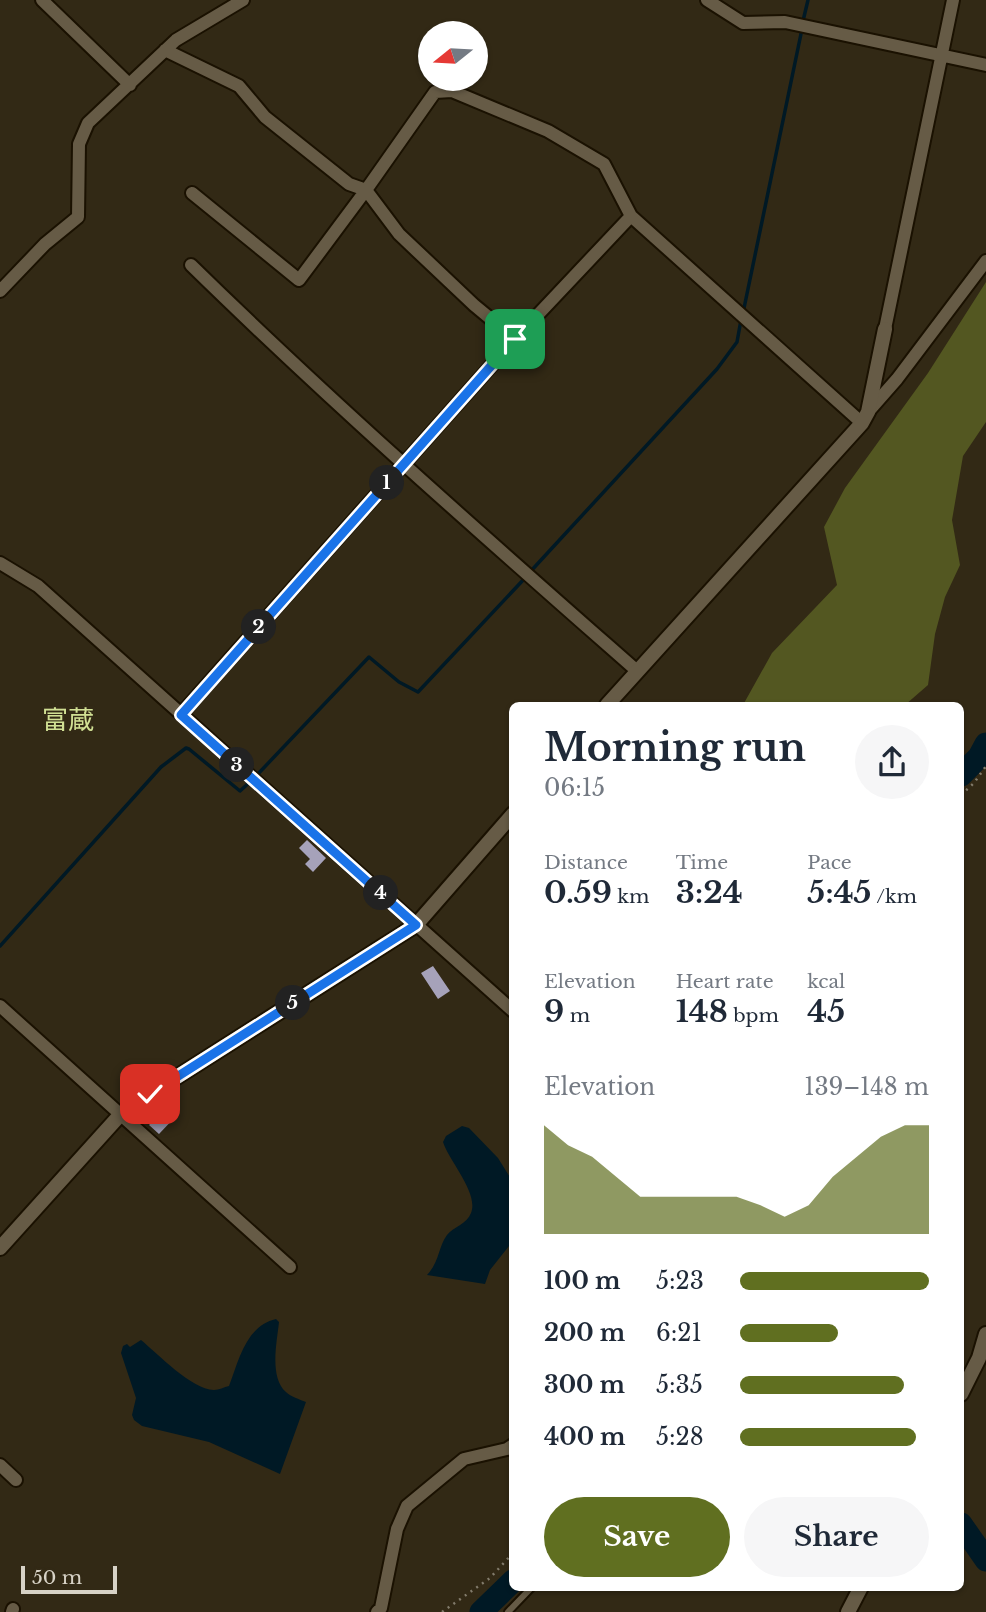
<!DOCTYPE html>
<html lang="en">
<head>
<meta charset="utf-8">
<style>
  body { margin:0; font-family:"Libre Baskerville","Noto Sans JP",serif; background:#f6f6f7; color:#1f2937; height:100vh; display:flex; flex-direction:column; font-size:26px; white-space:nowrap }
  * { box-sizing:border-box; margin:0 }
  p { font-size:23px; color:#747a83 }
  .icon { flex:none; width:38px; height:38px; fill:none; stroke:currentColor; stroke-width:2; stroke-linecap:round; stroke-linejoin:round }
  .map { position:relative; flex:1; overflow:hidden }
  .sheet { position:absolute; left:509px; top:702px; width:455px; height:889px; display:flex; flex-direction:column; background:#fff; border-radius:10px; box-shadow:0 2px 5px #0004 }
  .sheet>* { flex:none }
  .needle { width:46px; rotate:252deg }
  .buttons { position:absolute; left:418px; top:21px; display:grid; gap:14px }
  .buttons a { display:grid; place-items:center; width:70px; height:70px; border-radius:50%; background:#fff; box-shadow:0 2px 5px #0004; font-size:35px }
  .scale { position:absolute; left:21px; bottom:18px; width:96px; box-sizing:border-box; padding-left:7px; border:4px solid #d7d2c6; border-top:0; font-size:19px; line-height:24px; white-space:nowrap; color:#d7d2c6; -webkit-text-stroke:5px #322915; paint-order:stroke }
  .pin { position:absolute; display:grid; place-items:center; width:60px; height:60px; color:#fff; margin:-30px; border-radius:14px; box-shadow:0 4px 10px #0006 }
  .km { position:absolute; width:35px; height:35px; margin:-18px; border-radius:50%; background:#222; color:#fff; font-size:19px; line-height:35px; text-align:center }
  .round { display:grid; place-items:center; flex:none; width:74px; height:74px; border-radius:37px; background:#f6f6f7 }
  .summary { display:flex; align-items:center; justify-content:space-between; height:119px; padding:0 35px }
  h1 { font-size:38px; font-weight:800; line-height:52px }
  .metrics { display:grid; grid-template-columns:repeat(3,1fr); gap:10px; height:119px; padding:7px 35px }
  .metrics div { display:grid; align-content:center }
  .metrics b { font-size:30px; font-weight:800 }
  .metrics small { font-size:19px; font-weight:400 }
  .metrics p { font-size:19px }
  .chart { height:196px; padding:14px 35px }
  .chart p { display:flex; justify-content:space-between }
  .chart svg { width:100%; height:126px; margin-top:7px; fill:#606f20; opacity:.7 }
  .action { display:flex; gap:14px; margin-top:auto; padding:14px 35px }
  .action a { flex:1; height:80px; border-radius:42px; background:#606f20; color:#fff; font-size:28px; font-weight:800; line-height:80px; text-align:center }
  .action a+a { background:#f6f6f7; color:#1f2937 }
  ul { padding:0 35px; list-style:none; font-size:23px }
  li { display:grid; grid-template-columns:112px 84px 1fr; align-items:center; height:52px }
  li i { height:18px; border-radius:9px; background:#606f20 }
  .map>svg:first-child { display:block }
  .green { fill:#535721 }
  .water { fill:#001925 }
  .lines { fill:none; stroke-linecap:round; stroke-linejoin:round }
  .stream { stroke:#001925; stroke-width:3.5 }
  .river { stroke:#001925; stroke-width:23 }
  .building { fill:#a6a2ba }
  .service-casing { stroke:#1a1101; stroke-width:10 }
  .minor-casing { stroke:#1a1101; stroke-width:16 }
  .tertiary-casing { stroke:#1a1101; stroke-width:18 }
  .path { stroke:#827b6b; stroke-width:2.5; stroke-dasharray:2 5; stroke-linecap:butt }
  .service { stroke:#665b46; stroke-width:6 }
  .minor { stroke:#665b46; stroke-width:12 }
  .tertiary { stroke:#665b46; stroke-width:14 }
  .route-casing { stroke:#fff; stroke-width:14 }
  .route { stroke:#1a73e8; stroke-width:9 }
  .labels { text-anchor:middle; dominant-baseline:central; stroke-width:7; stroke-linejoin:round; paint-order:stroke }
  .neighbourhood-label { font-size:26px; fill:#d1e094; stroke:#322915 }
</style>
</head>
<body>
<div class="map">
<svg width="986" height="1612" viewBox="0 0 986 1612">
  <rect width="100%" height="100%" fill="#322915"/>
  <path class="green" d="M986 282V422L963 456 952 520 960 565 945 597 935 634 928 685 905 705H743L772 653 837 585 824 527 845 488 928 373Z"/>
  <path class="water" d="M462 1126 469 1128 498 1158 513 1182V1241L490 1270 485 1284 427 1275C440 1261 438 1247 447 1235 453 1227 467 1224 471 1213 479 1193 449 1161 443 1142L446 1136Z
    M276 1319 279 1322C277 1342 269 1377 286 1392 291 1397 299 1399 306 1402L280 1474 209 1442 142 1426 134 1420 132 1415 136 1398 121 1353 123 1346 127 1344 130 1347 141 1340C158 1354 191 1389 214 1390 219 1390 224 1387 229 1386 239 1360 246 1326 276 1319Z"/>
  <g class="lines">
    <path class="stream" d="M803 21 808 0
      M743 313 802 29
      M530 572 717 369 737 342 741 320
      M256 776 369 657 399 682 418 692 525 578
      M0 946 161 767 186 748 189 749 240 791 251 781"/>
    <path class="river" d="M961 775 979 757 986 744
      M961 1524 986 1560
      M481 1612 513 1581"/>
  </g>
  <path class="building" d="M307 840 326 858 313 872 305 864 310 859 299 848Z
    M433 966 450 991 438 999 421 973Z
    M167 1106 177 1115 159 1134 149 1125Z"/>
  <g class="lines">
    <g class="service-casing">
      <path id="service" d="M508 1612 532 1587"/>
    </g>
    <g class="minor-casing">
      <path id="minor" d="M42 0 130 85
        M707 0 743 23 785 22 986 65
        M165 50 239 86 265 117 349 184 366 190 299 280 192 193
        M191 265C335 406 486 538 637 671
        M0 291 45 244 78 217 79 144 88 123 176 40 243 0
        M885 329 953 0
        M515 339 474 305 399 234 366 190 435 92 452 91 548 131 604 164 631 216 862 423
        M868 412 897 379 986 261
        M0 563 38 586 513 1011
        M181 714 515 339 631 216
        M0 1006 290 1267
        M0 1465 16 1480
        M12 1612 13 1609
        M377 1612 381 1608 397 1529 407 1506 464 1459 507 1449 513 1445"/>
    </g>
    <g class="tertiary-casing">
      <path id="tertiary" d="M607 705 862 423 868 412 885 329
        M0 1248 120 1115 150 1094 416 925 513 814
        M961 1394 979 1358 986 1334
        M848 1612 861 1587"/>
    </g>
    <path class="path" d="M961 795 974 783 986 766
      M442 1612 490 1578 513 1553"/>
    <use href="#service" class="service"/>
    <use href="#minor" class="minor"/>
    <use href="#tertiary" class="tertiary"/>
  </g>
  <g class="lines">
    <g class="route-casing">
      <path id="route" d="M150 1094 416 925 181 715 515 339"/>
    </g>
    <use href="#route" class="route"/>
  </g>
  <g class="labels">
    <g class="neighbourhood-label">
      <text x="68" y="720">富蔵</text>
    </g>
  </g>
</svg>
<div class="buttons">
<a><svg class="needle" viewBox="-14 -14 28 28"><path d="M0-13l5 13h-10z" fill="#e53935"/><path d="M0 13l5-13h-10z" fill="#747a83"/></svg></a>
</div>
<div class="scale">50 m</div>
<div class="pin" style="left:515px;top:339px;background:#1e9e55"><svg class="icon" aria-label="arrive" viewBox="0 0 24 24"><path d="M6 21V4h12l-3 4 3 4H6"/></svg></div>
<div class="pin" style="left:150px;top:1094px;background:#d93025"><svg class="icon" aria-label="check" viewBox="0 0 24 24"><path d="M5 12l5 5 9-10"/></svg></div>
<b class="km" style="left:387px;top:483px">1</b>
<b class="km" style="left:259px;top:627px">2</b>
<b class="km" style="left:237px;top:765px">3</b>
<b class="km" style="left:381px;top:893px">4</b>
<b class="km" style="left:293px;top:1003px">5</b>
<section class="sheet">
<div class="summary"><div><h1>Morning run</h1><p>06:15</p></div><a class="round"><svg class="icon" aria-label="share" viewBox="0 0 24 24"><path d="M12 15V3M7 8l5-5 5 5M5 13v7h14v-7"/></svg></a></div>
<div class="metrics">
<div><p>Distance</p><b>0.59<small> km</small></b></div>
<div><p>Time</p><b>3:24</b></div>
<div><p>Pace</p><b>5:45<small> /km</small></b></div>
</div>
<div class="metrics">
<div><p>Elevation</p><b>9<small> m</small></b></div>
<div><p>Heart rate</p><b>148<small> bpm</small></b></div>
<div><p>kcal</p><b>45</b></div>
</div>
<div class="chart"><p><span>Elevation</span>139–148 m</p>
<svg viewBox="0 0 160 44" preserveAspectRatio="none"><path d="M0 44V6L10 13L20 17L30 24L40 31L50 31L60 31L70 31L80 31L90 34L100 38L110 34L120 24L130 17L140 10L150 6L160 6V44z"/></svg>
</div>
<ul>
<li><b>100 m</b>5:23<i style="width:100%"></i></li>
<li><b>200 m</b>6:21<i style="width:52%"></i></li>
<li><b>300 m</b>5:35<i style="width:87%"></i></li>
<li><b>400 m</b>5:28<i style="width:93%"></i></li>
</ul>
<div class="action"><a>Save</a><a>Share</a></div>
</section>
</div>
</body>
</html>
